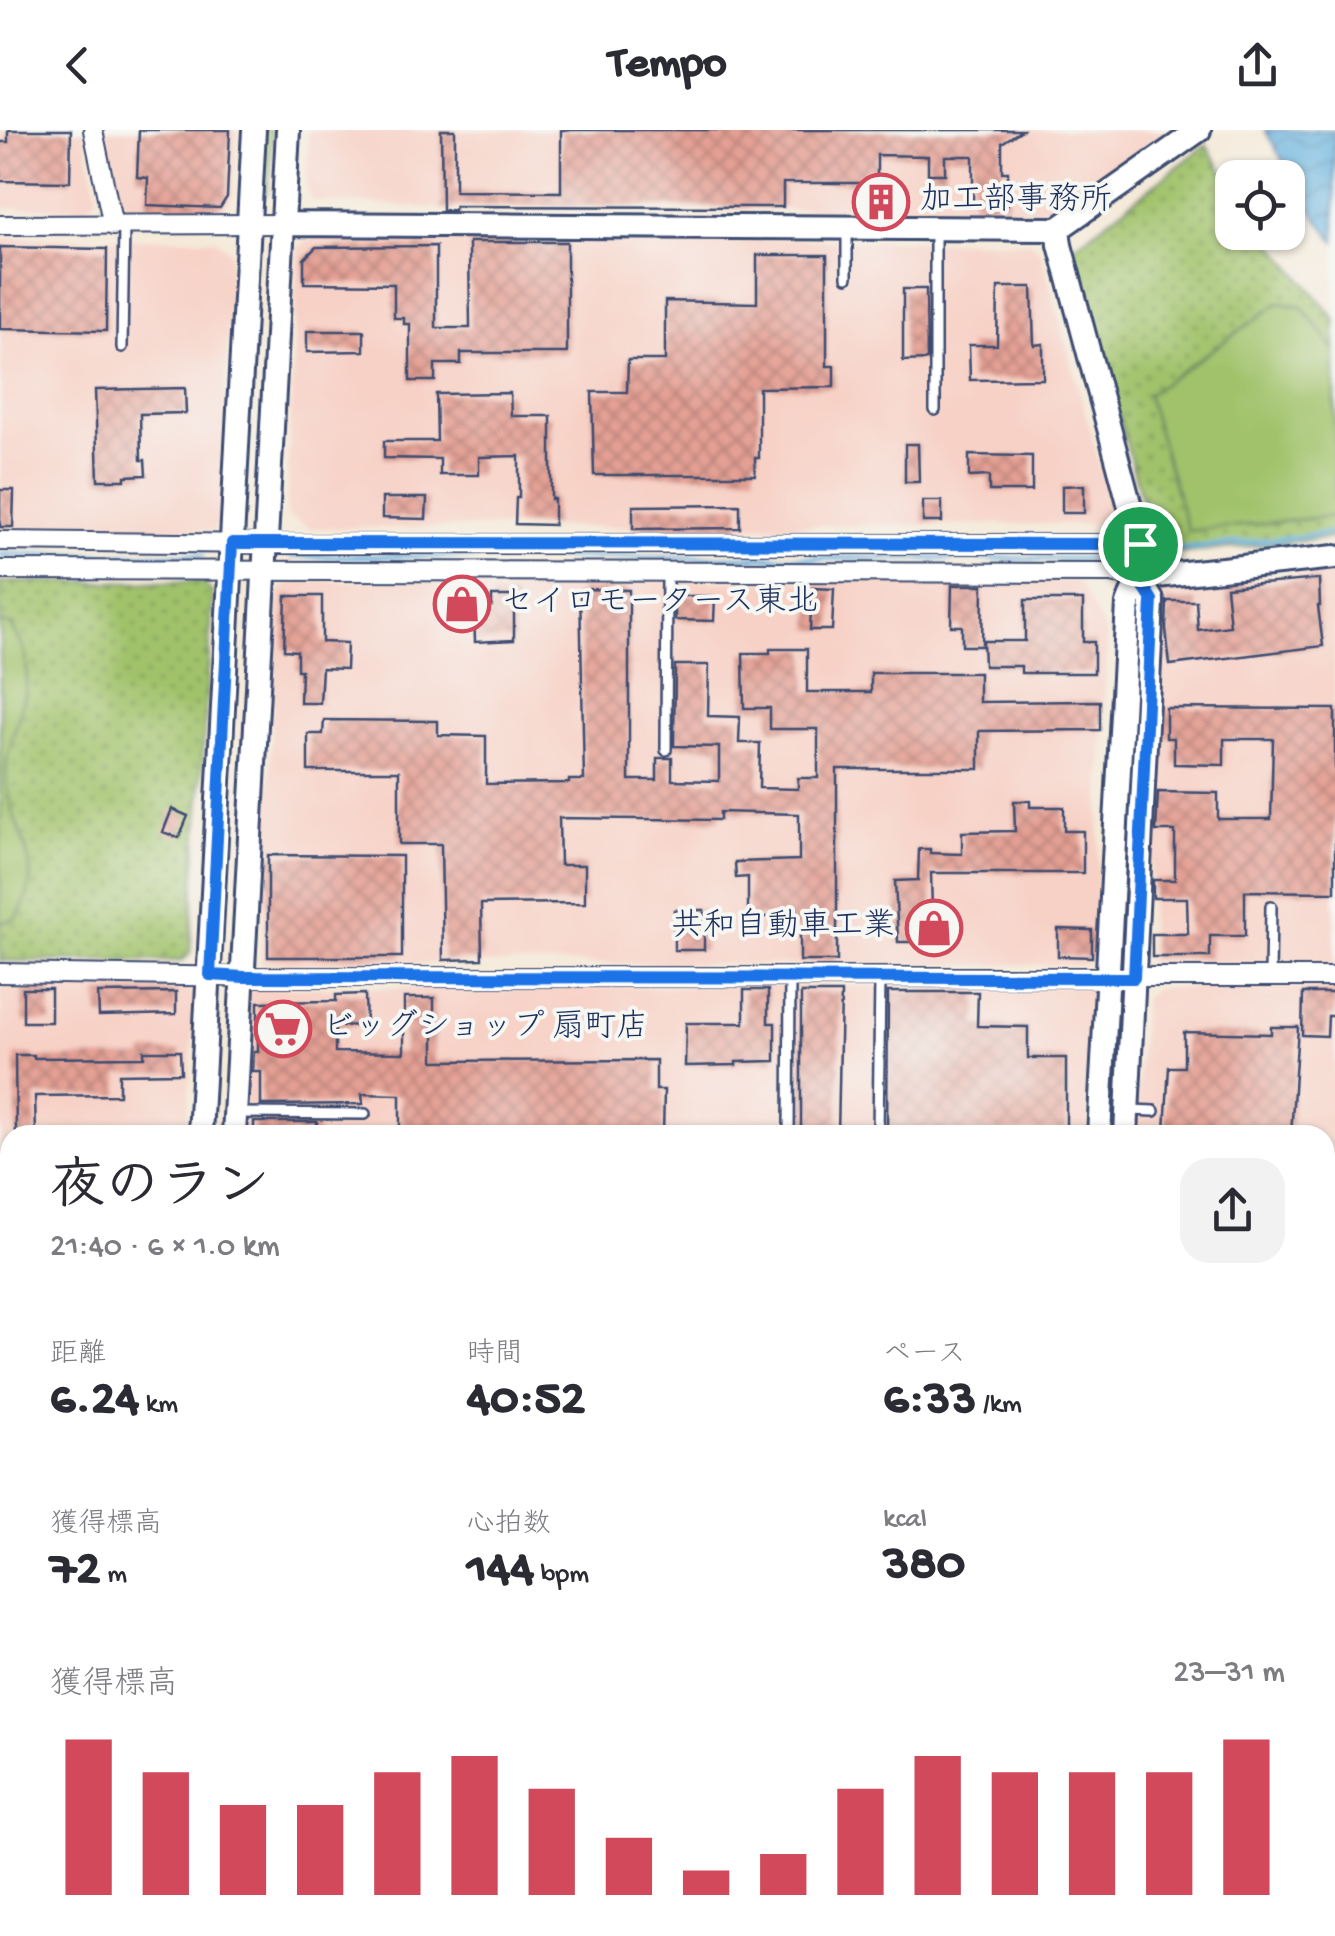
<!DOCTYPE html>
<html lang="ja">
<head>
<meta charset="utf-8">
<style>
  body { margin:0; font-family:"Gochi Hand","Klee One",sans-serif; background:#f2f2f3; color:#2b2b33; height:100vh; display:flex; flex-direction:column; font-size:38px; white-space:nowrap }
  * { box-sizing:border-box; margin:0 }
  p { font-size:32px; color:#7c7c81 }
  .icon { flex:none; width:55px; height:55px; fill:none; stroke:currentColor; stroke-width:2; stroke-linecap:round; stroke-linejoin:round }
  .map { position:relative; flex:1; overflow:hidden }
  .side { position:absolute; left:0px; top:995px; width:1335px; height:812px; display:flex; flex-direction:column; background:#fff; border-radius:30px 30px 0 0; box-shadow:0 2px 8px #0004 }
  .side>* { flex:none }
  .controls { position:absolute; left:1215px; top:30px; display:grid; gap:20px }
  .controls a { display:grid; place-items:center; width:90px; height:90px; border-radius:20px; background:#fff; box-shadow:0 2px 8px #0004; font-size:50px }
  .pin { position:absolute; display:grid; place-items:center; width:85px; height:85px; color:#fff; margin:-42px; border:5px solid #fff; border-radius:50%; box-shadow:0 2px 10px #0007 }
  .round { display:grid; place-items:center; flex:none; width:105px; height:105px; border-radius:30px; background:#f2f2f3 }
  .head { display:flex; align-items:center; justify-content:space-between; height:170px; padding:0 50px }
  h1 { font-size:55px; font-weight:700; line-height:75px }
  .stats { display:grid; grid-template-columns:repeat(3,1fr); gap:15px; height:170px; padding:10px 50px }
  .stats div { display:grid; align-content:center }
  .stats b { font-size:50px; font-weight:700 }
  .stats small { font-size:28px; font-weight:400 }
  .stats p { font-size:28px }
  .chart { height:280px; padding:20px 50px }
  .chart p { display:flex; justify-content:space-between }
  .chart svg { width:100%; height:180px; margin-top:10px; stroke:#d1495b; stroke-width:6 }
  header { display:flex; justify-content:space-between; align-items:center; height:130px; padding:0 50px; background:#fff; font-size:45px; font-weight:700 }
  .map>svg:first-child { display:block }
  .built { fill:#f7d1c6 }
  .grass { fill:url(#grass-tufts); stroke:#5e7864; stroke-width:2.5 }
  .park { fill:url(#park-dots); stroke:#5e7864; stroke-width:2.5 }
  .pitch { fill:#a1c26b; stroke:#5e7864; stroke-width:2.5 }
  .water { fill:url(#water-waves); stroke:#40709e; stroke-width:2.5 }
  .lines { fill:none; stroke-linecap:round; stroke-linejoin:round }
  .stream { stroke:#65b1de; stroke-width:5 }
  .building { fill:url(#building-cross-hatch) }
  .service-casing { stroke:#3c4b70; stroke-width:14 }
  .minor-casing { stroke:#3c4b70; stroke-width:22 }
  .tertiary-casing { stroke:#3c4b70; stroke-width:28 }
  .service { stroke:#fff; stroke-width:9 }
  .minor { stroke:#fff; stroke-width:18 }
  .tertiary { stroke:#fff; stroke-width:22 }
  .route-casing { stroke:#fff; stroke-width:20 }
  .route { stroke:#1a73e8; stroke-width:12 }
  .labels { text-anchor:middle; dominant-baseline:central; stroke-width:8; stroke-linejoin:round; paint-order:stroke }
  .poi-label { font-size:32px; fill:#1b2f5e; stroke:#f6f6f2; text-anchor:start }
</style>
</head>
<body>
<header><svg class="icon" aria-label="back" viewBox="0 0 24 24"><path d="M15 5l-7 7 7 7"/></svg>Tempo<svg class="icon" aria-label="share" viewBox="0 0 24 24"><path d="M12 15V3M7 8l5-5 5 5M5 13v7h14v-7"/></svg></header>
<div class="map">
<svg width="1335" height="1806" viewBox="0 0 1335 1806">
  <defs>
    <pattern id="grass-tufts" width="24" height="20" patternUnits="userSpaceOnUse" patternTransform="scale(2.5)"><rect width="24" height="20" fill="#a1c26b"/><path d="M3 7l-1-3M5 7V3M7 7l1-3M15 17l-1-3M17 17v-4M19 17l1-3" fill="none" stroke="#829e5b"/></pattern>
    <pattern id="park-dots" width="8" height="8" patternUnits="userSpaceOnUse" patternTransform="scale(2.5)"><rect width="8" height="8" fill="#a1c26b"/><path d="M2 2h.1M6 6h.1" fill="none" stroke="#829e5b" stroke-width="1.8" stroke-linecap="round"/></pattern>
    <pattern id="water-waves" width="16" height="10" patternUnits="userSpaceOnUse" patternTransform="scale(2.5)"><rect width="16" height="10" fill="#65b1de"/><path d="M0 5q4-4 8 0t8 0" fill="none" stroke="#5290b7"/></pattern>
    <pattern id="building-cross-hatch" width="8" height="8" patternUnits="userSpaceOnUse" patternTransform="scale(2.5)"><rect width="8" height="8" fill="#e5a094"/><path d="M0 0l8 8M0 8l8-8" fill="none" stroke="#b9837c"/></pattern>
  </defs>
  <rect width="100%" height="100%" fill="#f6f6f2"/>
  <filter id="ink" filterUnits="userSpaceOnUse"><feTurbulence type="fractalNoise" baseFrequency=".01" numOctaves="2"/><feDisplacementMap in="SourceGraphic" scale="20" xChannelSelector="R" yChannelSelector="G"/><feConvolveMatrix kernelMatrix="1 2 1 2 8 2 1 2 1" color-interpolation-filters="sRGB"/></filter>
  <filter id="wash" filterUnits="userSpaceOnUse"><feTurbulence type="fractalNoise" baseFrequency=".0048" numOctaves="4" result="noise"/><feDisplacementMap in="SourceGraphic" scale="40" xChannelSelector="R" yChannelSelector="G"/><feGaussianBlur stdDeviation="2.25" result="paint"/><feColorMatrix in="noise" values="0 0 0 0 0 0 0 0 0 0 0 0 0 0 0 0 0 1.4 0 .05"/><feComposite in="paint" operator="in"/></filter>
  <g filter="url(#wash)">
    <rect width="100%" height="100%" fill="#f5e9d8"/>
    <path class="built" d="M0 0H84L97 66 86 78H0Z
      M106 0H237L233 66 223 79 129 78 119 65Z
      M309 0H1170L1048 80 438 78 313 71 306 56Z
      M320 104 1030 112 1041 122 1113 382 1102 394 309 398 286 385 298 117Z
      M0 108 215 109 231 122 221 393 213 401 0 399Z
      M1335 439V835L1148 832 1162 458Z
      M293 451H1078L1107 505 1095 825 1082 835 261 833 278 462Z
      M0 855H177L195 866 186 1005H10V1252H0Z
      M1089 855 1097 863 1087 1005H243L249 858Z
      M1155 858H1335V1257H1325V1005H1135L1143 869Z
      M0 1274H10V1670H0Z
      M1325 1277H1335V1673H1325Z
      M0 1777H10V1798H137L135 1806H0Z
      M207 1798H1040V1806H206Z"/>
    <path class="grass" d="M263 0H272L271 39 267 63 259 59Z"/>
    <path class="park" d="M1206 15 1232 56V102L1264 103 1335 189V404L1331 408 1157 426 1077 134 1069 120Z
      M0 452H203L213 464 190 823 182 831H0Z"/>
    <path class="pitch" d="M1279 173 1302 177 1335 220V386L1188 401 1147 265Z
      M0 492 12 496C15 503 20 510 23 517 34 546 20 580 12 609 9 621 5 634 6 647 9 704 52 733 16 789L0 793Z"/>
    <path class="water" d="M1265 0 1334 1 1335 112 1316 87Z"/>
    <g class="lines">
      <path class="stream" d="M1165 421 1335 403
        M0 425H203
        M291 426 1102 429"/>
    </g>
    <g id="blocks">
      <path class="building" d="M8 0H71L70 52 0 51V12H8Z
        M139 0H230L227 67 220 78 147 75 148 48 137 47Z
        M441 0H455V61L561 62V0H1022L1002 13V42H1008V74H973V26H945V44H928V26L877 25V77H862V53H783V77L455 76 454 80H442Z
        M469 112H567V223H461V234H435V251H410V194H404V188H394V154L304 153V129L316 117 436 116V198H470Z
        M0 117 107 119 106 201 0 199Z
        M757 125H827V236H834V257L759 258V328H755V345H594L592 262H627L628 230H665V171L757 173Z
        M998 157H1032L1034 215 1043 214V249L970 250 969 215H997Z
        M903 159H926L927 230 903 231Z
        M307 201H364V221L307 222Z
        M185 258 186 283 140 284 141 330H145L146 345 125 346V350H98L95 260Z
        M510 263 511 286H551V369H554V395L515 394 516 368H519V326L479 327V345H440V329L384 328V311H437L436 264Z
        M905 314H918L919 352H905Z
        M969 325 1032 326V361H989V346L969 347Z
        M1084 355V383H1062V356Z
        M0 360H14L13 397H0Z
        M382 368H427L426 389 382 388Z
        M923 371H942V392H923Z
        M740 375V398L633 399V376Z
        M1319 449 1320 476H1318L1323 516 1170 535 1166 499 1167 471H1196L1198 500 1230 496 1226 457Z
        M952 455H983L982 516H962V496H951Z
        M812 458 834 459 832 500H810Z
        M580 459 629 460V650H657V628H672V650L719 651V617L674 616 675 535H709L708 586 740 587 739 613H760L759 658 798 659V648H818V599H770V578H744L743 523H770V519H807V562H871V543H979V572L1100 571V600L979 601V639H837V831H800V798H776V787H748V747L736 748 735 732 799 730V684L720 682V690L559 688 560 735H585V773L481 774 482 829 443 830 441 714H399V641H308V604H323L324 590 438 591V605L486 606V654L569 653V650H584Z
        M286 466H322V512L347 513 346 539 322 538 320 573H300L301 540H297V521L284 520Z
        M492 466H514V510L475 512 474 476H492Z
        M675 466H715L714 491 675 490Z
        M1025 470H1083V512H1094V543H1021V536H984L983 511H1025Z
        M1166 578 1335 579V762L1245 761V806H1210V827H1152V804H1188L1187 768H1153V750H1175V701H1156L1158 662 1218 663V689H1271L1273 609H1224V635L1174 634V608H1166Z
        M1014 671H1030V677H1064V701H1083V743H931L932 781H957V812H898L895 751 918 750 919 719H930V723L962 724V702L1015 701Z
        M172 679 188 686 179 708 163 702Z
        M268 725 402 726V827H268Z
        M674 780H704V820H674Z
        M1058 799 1092 800V827L1058 826Z
        M23 859H51V892H23Z
        M744 860H768V893H775V931L736 932V935L685 936 686 893H744Z
        M176 862V884L99 886 98 863Z
        M888 862H978L977 896 1028 897V928H1066V1000L887 1005Z
        M801 863H841L838 1005 801 1004Z
        M1303 863H1335V886H1328L1327 906 1302 905Z
        M365 864 366 895 335 896V922L404 923V868H434V931L656 930V960H664L663 1005H400V965L362 964 363 974 261 975V942H253L254 921 258 922V872L336 871V865Z
        M1271 897H1298L1291 1005 1165 1000 1169 937H1184V902L1271 904Z
        M144 921H180L181 943 119 944V965L35 966 36 1005H16L15 925H34V928L144 927Z
        M254 992H317V1005H254Z"/>
    </g>
  </g>
  <g filter="url(#ink)">
    <use href="#blocks" fill-opacity="0" stroke="#3c4b70" stroke-width="2.5"/>
    <g class="lines">
      <g class="service-casing">
        <path id="service" d="M847 101V147
          M935 101V280
          M122 217 124 96
          M666 620 667 443
          M1270 847 1271 776
          M1130 980 1154 981
          M238 983 365 984
          M789 1005 790 848
          M878 1005 880 848"/>
      </g>
      <g class="minor-casing">
        <path id="minor" d="M93 0 113 96
          M0 95 283 94
          M0 411 267 414H1140
          M0 440 1111 443 1138 448
          M0 843 244 847H1335
          M0 1263H10
          M1325 1269H1335"/>
      </g>
      <g class="tertiary-casing">
        <path id="tertiary" d="M283 94 1058 99 1199 0
          M1058 99 1060 115 1140 414 1138 448 1128 474 1099 1005
          M1138 448 1335 427
          M200 1005 254 0
          M234 1005 288 0
          M1126 1005 1152 470 1138 448
          M0 1701H10
          M1325 1701H1335
          M0 1750H10
          M1325 1753H1335
          M147 1806 148 1798
          M180 1806 181 1798
          M1042 1806 1043 1798
          M1071 1806 1072 1798"/>
      </g>
      <use href="#service" class="service"/>
      <use href="#minor" class="minor"/>
      <use href="#tertiary" class="tertiary"/>
    </g>
  </g>
  <g class="lines" filter="url(#ink)">
    <g class="route-casing">
      <path id="route" d="M232 413 1140 414 1138 448 1152 470 1134 848 244 847 210 845Z"/>
    </g>
    <use href="#route" class="route"/>
  </g>
  <defs>
    <g id="building-ring" transform="scale(2.875)"><circle r="9.5" fill="#f6f6f2" stroke="#d1495b" stroke-width="1.5"/><path d="M-4-6H4V6H1V3H-1V6H-4ZM-2.5-4.3h1.7v1.8h-1.7ZM.8-4.3h1.7v1.8H.8ZM-2.5-1h1.7V.8h-1.7ZM.8-1h1.7V.8H.8Z" fill="#d1495b"/></g>
    <g id="shop-ring" transform="scale(2.875)"><circle r="9.5" fill="#f6f6f2" stroke="#d1495b" stroke-width="1.5"/><path d="M-5-2.5h2.3a2.7 3.5 0 0 1 5.4 0H5L5.5 6h-11ZM-1.5-2.5h3a1.5 2.3 0 0 0-3 0Z" fill="#d1495b"/></g>
    <g id="supermarket-ring" transform="scale(2.875)"><circle r="9.5" fill="#f6f6f2" stroke="#d1495b" stroke-width="1.5"/><path d="M-6-5.5h2.5l.6 2H6L4.5 2H-2.5L-4.4-4H-6ZM-1.5 3.2a1.3 1.3 0 1 0 .1 0ZM3 3.2a1.3 1.3 0 1 0 .1 0Z" fill="#d1495b"/></g>
  </defs>
  <g fill-rule="evenodd">
    <use href="#building-ring" x="881" y="72"/>
    <use href="#shop-ring" x="462" y="474"/>
    <use href="#shop-ring" x="934" y="798"/>
    <use href="#supermarket-ring" x="283" y="899"/>
  </g>
  <g class="labels">
    <g class="poi-label">
      <text x="920" y="72">加工部事務所</text>
      <text x="501" y="474">セイロモータース東北</text>
      <text x="895" y="798" text-anchor="end">共和自動車工業</text>
      <text x="322" y="899">ビッグショップ 扇町店</text>
    </g>
  </g>
</svg>
<div class="controls">
<a><svg class="icon" aria-label="locate" viewBox="0 0 24 24"><circle cx="12" cy="12" r="6"/><path d="M12 2v4M12 18v4M2 12h4M18 12h4"/></svg></a>
</div>
<div class="pin" style="left:1140px;top:414px;background:#1e9e55"><svg class="icon" aria-label="arrive" viewBox="0 0 24 24"><path d="M6 21V4h12l-3 4 3 4H6"/></svg></div>
<section class="side">
<div class="head"><div><h1>夜のラン</h1><p>21:40 · 6 × 1.0 km</p></div><a class="round"><svg class="icon" aria-label="share" viewBox="0 0 24 24"><path d="M12 15V3M7 8l5-5 5 5M5 13v7h14v-7"/></svg></a></div>
<div class="stats">
<div><p>距離</p><b>6.24<small> km</small></b></div>
<div><p>時間</p><b>40:52</b></div>
<div><p>ペース</p><b>6:33<small> /km</small></b></div>
</div>
<div class="stats">
<div><p>獲得標高</p><b>72<small> m</small></b></div>
<div><p>心拍数</p><b>144<small> bpm</small></b></div>
<div><p>kcal</p><b>380</b></div>
</div>
<div class="chart"><p><span>獲得標高</span>23–31 m</p>
<svg viewBox="0 0 160 44" preserveAspectRatio="none"><path d="M5 44V6M15 44V14M25 44V22M35 44V22M45 44V14M55 44V10M65 44V18M75 44V30M85 44V38M95 44V34M105 44V18M115 44V10M125 44V14M135 44V14M145 44V14M155 44V6"/></svg>
</div>
</section>
</div>
</body>
</html>
